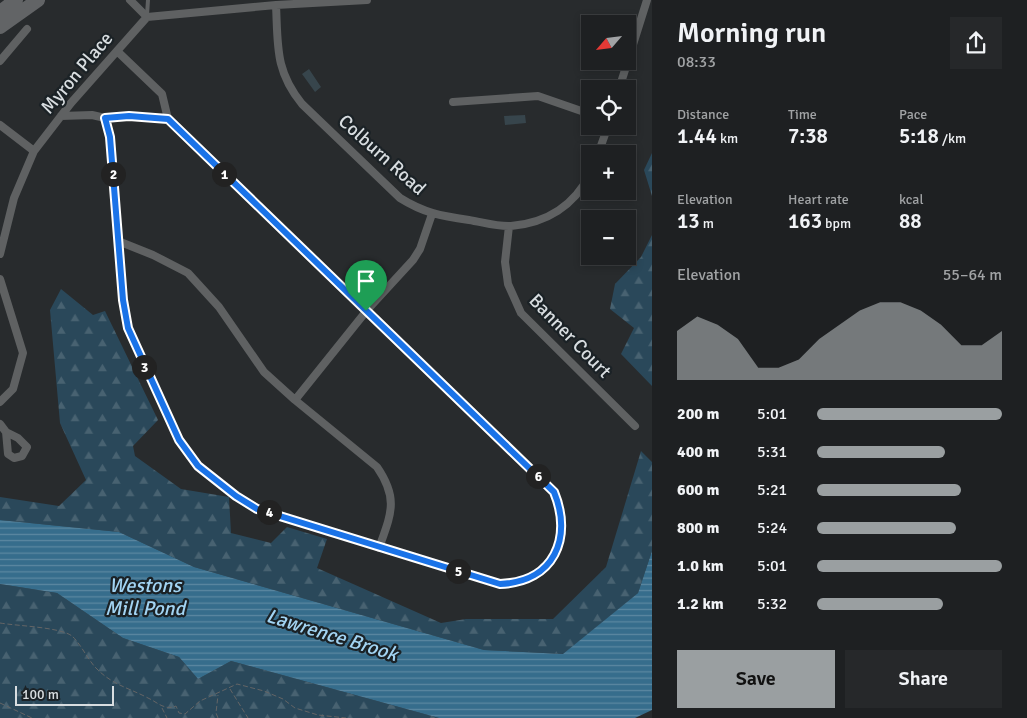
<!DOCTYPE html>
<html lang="en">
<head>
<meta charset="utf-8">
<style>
  body { margin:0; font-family:Signika,sans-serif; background:#26282a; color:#f1f3f6; height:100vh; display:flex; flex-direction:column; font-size:19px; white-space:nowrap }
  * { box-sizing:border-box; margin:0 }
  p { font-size:16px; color:#a1a3a5 }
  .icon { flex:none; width:28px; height:28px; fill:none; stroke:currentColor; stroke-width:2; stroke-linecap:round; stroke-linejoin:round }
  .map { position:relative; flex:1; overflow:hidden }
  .side { display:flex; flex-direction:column; background:#1e2022; width:375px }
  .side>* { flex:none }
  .needle { width:32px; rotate:242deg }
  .fabs { position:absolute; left:581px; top:15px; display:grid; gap:10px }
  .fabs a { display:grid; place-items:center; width:55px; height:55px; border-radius:0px; background:#1e2022; box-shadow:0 2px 8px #0003,0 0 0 1px #3c3e40; font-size:25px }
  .scale { position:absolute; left:15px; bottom:12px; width:99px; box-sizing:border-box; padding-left:5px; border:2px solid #d8dde0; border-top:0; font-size:14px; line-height:18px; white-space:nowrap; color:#d8dde0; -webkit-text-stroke:4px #1b2226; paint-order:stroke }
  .pin { position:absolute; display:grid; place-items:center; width:42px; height:42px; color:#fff; margin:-51px -21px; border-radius:50% 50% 50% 0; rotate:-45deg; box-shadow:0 0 5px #0007 }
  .pin .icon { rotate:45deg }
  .km { position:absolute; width:25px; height:25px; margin:-12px; border-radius:50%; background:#222; color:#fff; font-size:14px; line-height:25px; text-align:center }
  .round { display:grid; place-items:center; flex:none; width:52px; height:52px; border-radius:0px; background:#26282a }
  .summary { display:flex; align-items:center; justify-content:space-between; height:85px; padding:0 25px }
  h1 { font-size:28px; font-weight:600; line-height:38px }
  .figures { display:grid; grid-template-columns:repeat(3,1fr); gap:8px; height:85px; padding:5px 25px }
  .figures div { display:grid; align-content:center }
  .figures b { font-size:21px; font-weight:600 }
  .figures small { font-size:14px; font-weight:400 }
  .figures p { font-size:14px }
  .chart { height:140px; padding:10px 25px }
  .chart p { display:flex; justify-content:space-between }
  .chart svg { width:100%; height:90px; margin-top:5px; fill:#9a9fa1; opacity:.7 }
  .primary-button { display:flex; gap:10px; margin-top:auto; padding:10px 25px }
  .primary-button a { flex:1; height:58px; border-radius:0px; background:#9a9fa1; color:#111; font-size:20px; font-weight:600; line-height:58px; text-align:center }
  .primary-button a+a { background:#26282a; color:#f1f3f6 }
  ul { padding:0 25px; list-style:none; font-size:16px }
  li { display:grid; grid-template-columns:80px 60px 1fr; align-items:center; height:38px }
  li i { height:12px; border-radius:6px; background:#9a9fa1 }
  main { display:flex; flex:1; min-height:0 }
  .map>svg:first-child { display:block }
  .forest { fill:url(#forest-firs) }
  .water { fill:url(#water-rules) }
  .building { fill:#37454c }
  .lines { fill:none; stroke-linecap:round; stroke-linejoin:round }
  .path { stroke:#646566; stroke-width:1; stroke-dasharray:5 2.5; stroke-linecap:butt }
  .service { stroke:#5f6162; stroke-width:4 }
  .minor { stroke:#5f6162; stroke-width:8 }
  .trunk { stroke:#626466; stroke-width:14 }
  .cycleway-casing { stroke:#1b2226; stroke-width:8 }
  .cycleway { stroke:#f17a3a; stroke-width:5 }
  .route-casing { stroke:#fff; stroke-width:10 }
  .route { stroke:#1a73e8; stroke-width:6 }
  .labels { text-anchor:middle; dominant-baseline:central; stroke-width:4.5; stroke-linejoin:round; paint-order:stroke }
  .street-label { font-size:19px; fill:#d8dde0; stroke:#1b2226 }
  .water-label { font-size:20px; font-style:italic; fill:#a2d4f3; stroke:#1b2226 }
</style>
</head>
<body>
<main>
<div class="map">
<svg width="652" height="718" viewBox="0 0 652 718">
  <defs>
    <pattern id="forest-firs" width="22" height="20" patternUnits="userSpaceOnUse" patternTransform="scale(1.25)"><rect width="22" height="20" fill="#2a485a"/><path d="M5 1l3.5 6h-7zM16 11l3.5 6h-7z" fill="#486271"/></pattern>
    <pattern id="water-rules" width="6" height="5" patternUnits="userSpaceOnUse" patternTransform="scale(1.25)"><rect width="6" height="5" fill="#366d8c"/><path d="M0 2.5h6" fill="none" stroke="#5c88a1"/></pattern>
  </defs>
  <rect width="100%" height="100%" fill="#282b2d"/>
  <path class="forest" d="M652 153V196L644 170Z
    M652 235V386L621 354 634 328 610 309 615 284 641 257Z
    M61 289 93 315 105 311 158 420 133 446 135 456 181 489 229 497 231 533 271 543 287 527 327 539 317 568 441 623 466 619H553L606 567 641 451 652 462V551L638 593 564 654 484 650 194 567 119 532 0 520V497L59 506 86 480 60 423 50 310Z
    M0 584 57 593 123 638 179 657 198 679 231 661 439 718H0Z"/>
  <path class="water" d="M0 520 119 532 194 567 484 650 563 654 638 593 652 551V710L635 718H439L231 661 198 679 179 657 123 638 57 593 0 584Z"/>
  <path class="building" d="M309 69 321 87 315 92 302 74Z
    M525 115 526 123 505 125 504 116Z"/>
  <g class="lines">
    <path class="path" d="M0 623C17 626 60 627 72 636 80 643 87 658 95 667 112 685 127 687 148 698 157 702 165 711 176 706L179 713 185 714 200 701 237 684 264 691 283 699 295 708 318 715 346 718
      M230 689 248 718
      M0 703 32 718
      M162 708 167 718
      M218 718 216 713 218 695"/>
    <path class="service" d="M147 15 148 0"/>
    <path class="minor" d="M130 0 147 17
      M276 5C278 46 275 71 302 104L400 198C424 213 441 216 469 220 482 222 498 227 511 226 546 223 574 206 590 174
      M147 17 276 5 367 0
      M117 51 162 94 168 119
      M0 61 27 29
      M619 89 647 0
      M453 102 538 96 590 114
      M61 116 92 115 105 118 129 116 168 119
      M105 118 110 137 123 300 128 328 179 440 198 466 236 496 257 509 500 584C554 582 572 539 554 492L168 119
      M0 125 34 151
      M598 154 608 126
      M509 226 505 262 508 284 521 313 635 426
      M118 241 153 255 188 273 219 307 264 372 295 400 377 467C399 499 391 514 379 548
      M0 254 14 198 34 151 71 103 147 17
      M0 279 23 353 13 389 0 402
      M295 400 368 309 413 260 420 249 432 214
      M0 424 6 432
      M6 432 18 438 27 447 22 456 14 458 8 454Z"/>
    <path class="trunk" d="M0 12 16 0
      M0 27 38 0"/>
    <g class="cycleway-casing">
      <path id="cycleway" d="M105 118 110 137 123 300 128 328 179 440 198 466 236 496 257 509 500 584C554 582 572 539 554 492L168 119"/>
    </g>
    <use href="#cycleway" class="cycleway"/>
  </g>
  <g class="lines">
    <g class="route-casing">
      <path id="route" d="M129 116 168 119 554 492C573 538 554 582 500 584L257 509 236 496 198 466 179 440 128 328 123 300 110 137 105 118Z"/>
    </g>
    <use href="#route" class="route"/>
  </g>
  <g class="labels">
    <g class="street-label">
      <text transform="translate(77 73) rotate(-50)">Myron Place</text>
      <text transform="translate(382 155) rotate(42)">Colburn Road</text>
      <text transform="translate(570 336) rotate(46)">Banner Court</text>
    </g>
    <g class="water-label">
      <text x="145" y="585">Westons<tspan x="145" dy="23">Mill Pond</tspan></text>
      <text transform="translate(332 635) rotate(17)">Lawrence Brook</text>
    </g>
  </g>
</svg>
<div class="fabs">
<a><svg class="needle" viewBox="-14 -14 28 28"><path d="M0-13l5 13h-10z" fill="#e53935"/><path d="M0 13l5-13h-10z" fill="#a1a3a5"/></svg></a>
<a><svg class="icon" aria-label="locate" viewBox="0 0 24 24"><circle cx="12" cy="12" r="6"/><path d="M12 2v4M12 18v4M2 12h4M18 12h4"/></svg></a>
<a>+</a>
<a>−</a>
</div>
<div class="scale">100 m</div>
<div class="pin" style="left:366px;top:311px;background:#1e9e55"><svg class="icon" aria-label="arrive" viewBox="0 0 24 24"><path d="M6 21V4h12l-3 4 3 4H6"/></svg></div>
<b class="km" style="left:224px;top:174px">1</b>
<b class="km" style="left:113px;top:174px">2</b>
<b class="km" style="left:144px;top:367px">3</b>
<b class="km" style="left:269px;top:512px">4</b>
<b class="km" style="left:458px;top:571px">5</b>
<b class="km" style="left:538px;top:476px">6</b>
</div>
<section class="side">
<div class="summary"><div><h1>Morning run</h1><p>08:33</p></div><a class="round"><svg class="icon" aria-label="share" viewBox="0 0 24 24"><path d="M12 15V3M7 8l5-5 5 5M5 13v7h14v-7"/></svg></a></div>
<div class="figures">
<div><p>Distance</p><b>1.44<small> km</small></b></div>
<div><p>Time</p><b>7:38</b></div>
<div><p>Pace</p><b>5:18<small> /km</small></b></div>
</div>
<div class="figures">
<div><p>Elevation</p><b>13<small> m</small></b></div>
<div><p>Heart rate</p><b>163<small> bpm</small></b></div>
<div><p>kcal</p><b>88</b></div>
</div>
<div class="chart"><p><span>Elevation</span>55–64 m</p>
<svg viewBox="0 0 160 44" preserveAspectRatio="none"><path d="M0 44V20L10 13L20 17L30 24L40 38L50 38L60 34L70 24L80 17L90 10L100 6L110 6L120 10L130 17L140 27L150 27L160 20V44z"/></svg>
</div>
<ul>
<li><b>200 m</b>5:01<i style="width:100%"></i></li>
<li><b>400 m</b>5:31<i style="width:69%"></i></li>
<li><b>600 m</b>5:21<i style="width:78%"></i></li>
<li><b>800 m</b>5:24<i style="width:75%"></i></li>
<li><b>1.0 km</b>5:01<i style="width:100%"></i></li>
<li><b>1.2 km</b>5:32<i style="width:68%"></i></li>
</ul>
<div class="primary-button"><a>Save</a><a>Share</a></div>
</section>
</main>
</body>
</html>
